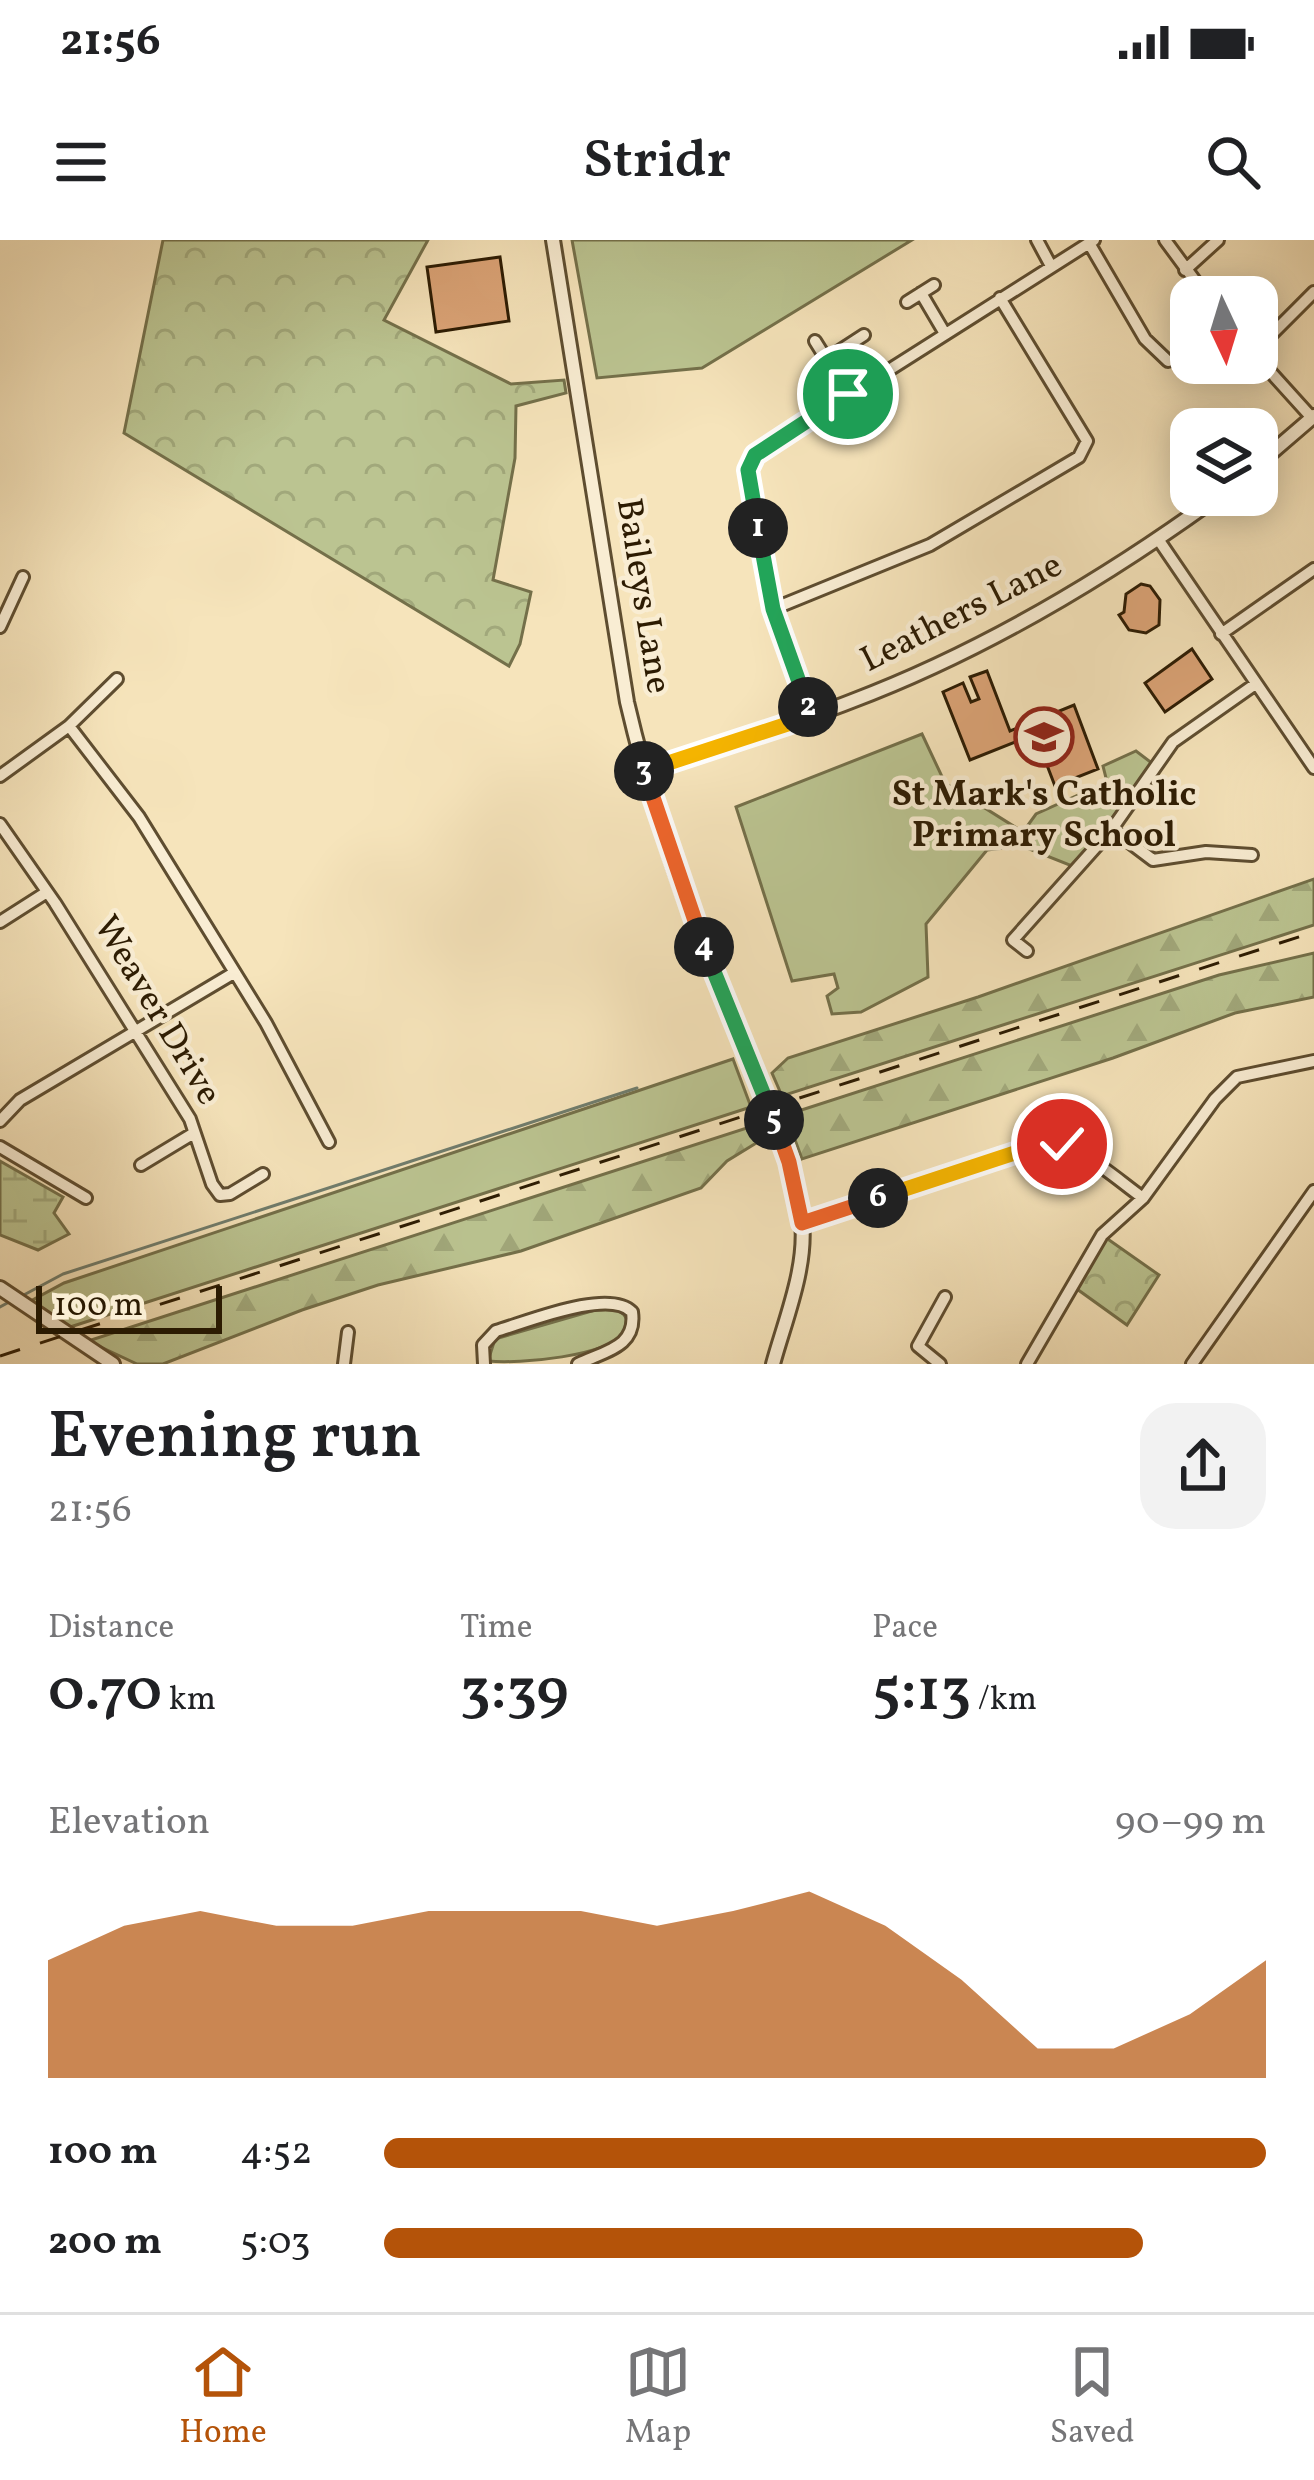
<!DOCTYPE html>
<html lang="en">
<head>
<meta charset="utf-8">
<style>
  body { margin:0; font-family:Vollkorn,serif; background:#f2f2f2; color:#202124; height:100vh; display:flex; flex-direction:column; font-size:45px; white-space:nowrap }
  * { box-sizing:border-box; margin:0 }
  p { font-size:39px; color:#757577 }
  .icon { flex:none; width:66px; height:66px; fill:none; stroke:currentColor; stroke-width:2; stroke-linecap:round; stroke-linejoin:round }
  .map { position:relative; height:1124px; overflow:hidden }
  .details { display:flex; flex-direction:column; background:#fff; flex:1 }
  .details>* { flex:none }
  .needle { width:78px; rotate:176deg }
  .buttons { position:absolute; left:1170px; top:36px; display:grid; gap:24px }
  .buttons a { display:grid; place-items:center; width:108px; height:108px; border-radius:24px; background:#fff; box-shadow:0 6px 30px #0003; font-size:60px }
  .scale { position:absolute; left:36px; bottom:30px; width:186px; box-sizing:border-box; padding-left:12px; border:6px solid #2c1b02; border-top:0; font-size:33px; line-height:42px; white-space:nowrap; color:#2c1b02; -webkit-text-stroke:9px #f9edd3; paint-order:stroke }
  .pin { position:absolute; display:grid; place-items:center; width:102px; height:102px; color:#fff; margin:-51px; border:6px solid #fff; border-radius:50%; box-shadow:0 3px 12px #0007 }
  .km { position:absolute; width:60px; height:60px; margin:-30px; border-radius:50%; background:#222; color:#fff; font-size:33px; line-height:60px; text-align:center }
  .round { display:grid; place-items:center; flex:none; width:126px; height:126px; border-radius:36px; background:#f2f2f2 }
  .overview { display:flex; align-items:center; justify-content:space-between; height:204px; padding:0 48px }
  h1 { font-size:66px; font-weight:600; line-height:90px }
  .figures { display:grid; grid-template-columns:repeat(3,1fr); gap:18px; height:204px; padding:12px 48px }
  .figures div { display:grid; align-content:center }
  .figures b { font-size:60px; font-weight:600 }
  .figures small { font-size:33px; font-weight:400 }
  .figures p { font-size:33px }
  .chart { height:336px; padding:24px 48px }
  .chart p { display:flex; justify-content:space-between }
  .chart svg { width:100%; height:216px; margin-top:12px; fill:#b45309; opacity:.7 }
  ul { padding:0 48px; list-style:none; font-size:39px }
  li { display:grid; grid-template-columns:192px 144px 1fr; align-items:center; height:90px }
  li i { height:30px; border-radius:15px; background:#b45309 }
  .status { display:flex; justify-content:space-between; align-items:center; height:84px; padding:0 60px; background:#fff; direction:ltr }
  .status svg { height:33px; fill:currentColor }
  header { display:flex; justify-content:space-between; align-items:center; height:156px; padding:0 48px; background:#fff; font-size:54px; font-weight:600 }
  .tabs { display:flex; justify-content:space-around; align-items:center; height:168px; border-top:3px solid #e0e0e0; background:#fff; font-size:33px; color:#757577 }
  .tabs a { display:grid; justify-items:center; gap:6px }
  .tabs .current { color:#b45309 }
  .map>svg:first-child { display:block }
  .grass { fill:#bbc491; stroke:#74704a; stroke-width:3 }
  .forest { fill:url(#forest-firs); stroke:#74704a; stroke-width:3 }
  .wetland { fill:url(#wetland-marsh); stroke:#74704a; stroke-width:3 }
  .park { fill:url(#park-crowns); stroke:#74704a; stroke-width:3 }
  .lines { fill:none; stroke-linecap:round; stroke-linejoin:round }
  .stream { stroke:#707d6d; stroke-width:3 }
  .building { fill:#dba376; stroke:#2c1b02; stroke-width:3 }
  .minor-casing { stroke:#5e4d30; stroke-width:16 }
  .tertiary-casing { stroke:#5e4d30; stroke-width:18 }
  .minor { stroke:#f9edd3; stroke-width:10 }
  .tertiary { stroke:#f9edd3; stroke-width:12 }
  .rail { stroke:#2c1b02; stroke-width:3; stroke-dasharray:21 21; stroke-linecap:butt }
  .split-1-casing { stroke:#fff; stroke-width:24 }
  .split-2-casing { stroke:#fff; stroke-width:24 }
  .split-3-casing { stroke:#fff; stroke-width:24 }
  .split-4-casing { stroke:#fff; stroke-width:24 }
  .split-5-casing { stroke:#fff; stroke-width:24 }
  .split-6-casing { stroke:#fff; stroke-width:24 }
  .split-7-casing { stroke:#fff; stroke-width:24 }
  .split-1 { stroke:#22a559; stroke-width:15 }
  .split-2 { stroke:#22a559; stroke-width:15 }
  .split-3 { stroke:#f5b400; stroke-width:15 }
  .split-4 { stroke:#f0652b; stroke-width:15 }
  .split-5 { stroke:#22a559; stroke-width:15 }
  .split-6 { stroke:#f0652b; stroke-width:15 }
  .split-7 { stroke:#f5b400; stroke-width:15 }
  .labels { text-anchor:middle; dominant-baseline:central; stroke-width:9; stroke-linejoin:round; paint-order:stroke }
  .street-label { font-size:36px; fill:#2c1b02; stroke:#f9edd3 }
  .poi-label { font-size:36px; font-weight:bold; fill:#2c1b02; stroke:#f9edd3 }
</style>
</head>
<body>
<div class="status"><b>21:56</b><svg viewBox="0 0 49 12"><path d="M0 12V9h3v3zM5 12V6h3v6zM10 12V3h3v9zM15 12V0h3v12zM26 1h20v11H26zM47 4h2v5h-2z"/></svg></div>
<header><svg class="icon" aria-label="menu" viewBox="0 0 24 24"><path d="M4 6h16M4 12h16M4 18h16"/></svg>Stridr<svg class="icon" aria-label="search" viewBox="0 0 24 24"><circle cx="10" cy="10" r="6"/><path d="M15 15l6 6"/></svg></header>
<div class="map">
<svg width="1314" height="1124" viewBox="0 0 1314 1124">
  <defs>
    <pattern id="forest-firs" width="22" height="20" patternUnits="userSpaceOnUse" patternTransform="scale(3)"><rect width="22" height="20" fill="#bbc491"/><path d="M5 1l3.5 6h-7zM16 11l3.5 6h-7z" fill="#a1a87b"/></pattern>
    <pattern id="wetland-marsh" width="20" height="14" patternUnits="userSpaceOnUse" patternTransform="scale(3)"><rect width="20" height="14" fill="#bbc491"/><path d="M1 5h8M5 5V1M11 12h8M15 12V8" fill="none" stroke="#a1a87b"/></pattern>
    <pattern id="park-crowns" width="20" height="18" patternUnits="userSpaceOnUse" patternTransform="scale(3)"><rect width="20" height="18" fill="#bbc491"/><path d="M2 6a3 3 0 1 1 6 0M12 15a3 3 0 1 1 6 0" fill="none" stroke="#a1a87b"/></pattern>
  </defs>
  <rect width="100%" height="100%" fill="#f6e4bb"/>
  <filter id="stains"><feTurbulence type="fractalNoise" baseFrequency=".00167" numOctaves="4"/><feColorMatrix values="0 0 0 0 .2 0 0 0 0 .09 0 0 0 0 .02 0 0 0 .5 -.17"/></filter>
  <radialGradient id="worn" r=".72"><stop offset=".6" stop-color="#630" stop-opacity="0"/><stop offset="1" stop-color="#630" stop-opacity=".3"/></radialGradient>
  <path class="grass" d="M572 0H912L702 128 597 138Z
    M922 494 945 543 1023 592 1036 574 1107 542 1103 526 1136 511 1157 527 1077 628 1022 606 987 610 926 684 928 737 861 772 832 774 827 756 838 748 834 734 792 741 736 567Z
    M733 819 751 867 67 1088 29 1062 64 1043Z
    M609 1066C623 1072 628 1075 629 1091 606 1117 520 1124 488 1121L495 1099Z"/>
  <path class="forest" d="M1314 639V685L782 856 772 833 788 818 978 757Z
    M1314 713V757L1235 773 1113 818 802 919 786 875 1219 735Z
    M759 884 766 897 727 921 701 948 521 1011 378 1045 302 1070 163 1124H137L88 1101Z"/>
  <path class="wetland" d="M0 921 63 957 54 973 69 994 38 1010 0 995Z"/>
  <path class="park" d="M163 0H428L384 80 511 144 564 140 566 153 516 166 515 218 493 340 531 352 520 404 509 426 124 193Z
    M1102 995 1159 1035 1127 1085 1070 1044Z"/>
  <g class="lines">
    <path class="stream" d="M20 1057 63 1034 637 848
      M0 1067 11 1061"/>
  </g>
  <path class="building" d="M500 17 509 81 436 92 427 27Z
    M1141 344 1150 346 1160 360 1159 385 1146 393 1129 390 1119 375 1124 372 1126 354Z
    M1192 409 1212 439 1165 472 1145 443Z
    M987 431 1010 491 1074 465 1098 529 1055 546 1035 494 970 520 943 452 963 443 971 462 979 459 970 437Z"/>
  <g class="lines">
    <g class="minor-casing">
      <path id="minor" d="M1037 0 1051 26
        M1165 0 1207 57
        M1089 3 1145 99 1168 121
        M1185 30 1218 0
        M921 53 944 92
        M907 62 934 45
        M815 101 848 154
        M1257 109 1314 52
        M1257 117 1312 178
        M824 121 864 95
        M1158 299 1314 528
        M773 369 930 305 1079 217 1087 201 1000 58
        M0 387 23 337
        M1221 394 1314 329
        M812 477 773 369 748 230 755 215 1094 0
        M69 486 139 577 266 783 329 902
        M0 536 69 486 117 439
        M0 584 55 663 190 879 212 944 220 955 230 954 263 934
        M1112 589 1153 620 1206 612 1252 615
        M0 682 47 652
        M1027 711 1013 700 1112 589 1173 502 1254 445
        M0 881 20 860 232 734
        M0 907 86 958
        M141 925 194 893
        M802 983 1042 904C1081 904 1112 936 1143 958
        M344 1124 348 1092
        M484 1124 483 1105 496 1091C527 1082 609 1048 632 1072 637 1107 605 1111 578 1124
        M940 1124 918 1106 945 1057
        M1027 1124 1102 995 1143 958 1215 859 1237 837 1314 821
        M1192 1124 1314 951"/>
    </g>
    <g class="tertiary-casing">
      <path id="tertiary" d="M553 0 627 462C649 556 680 651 716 740 746 814 794 902 802 981 807 1028 785 1080 773 1124
        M1257 225 1314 176
        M643 531C712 506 784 488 852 461 984 411 1106 338 1220 255
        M0 1048 113 1124"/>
    </g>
    <use href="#minor" class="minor"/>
    <use href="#tertiary" class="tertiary"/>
    <path class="rail" d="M0 1116 1314 692"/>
  </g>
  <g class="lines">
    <g class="split-1-casing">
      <path id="split-1" d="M758 288 748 230 755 215 848 154"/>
    </g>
    <g class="split-2-casing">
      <path id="split-2" d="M758 288 773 369 808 467"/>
    </g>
    <g class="split-3-casing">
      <path id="split-3" d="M644 531 812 476 808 467"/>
    </g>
    <g class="split-4-casing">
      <path id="split-4" d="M644 531 704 707"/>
    </g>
    <g class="split-5-casing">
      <path id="split-5" d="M704 707 774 880"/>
    </g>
    <g class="split-6-casing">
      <path id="split-6" d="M774 880 789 922 802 983 878 958"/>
    </g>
    <g class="split-7-casing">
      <path id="split-7" d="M878 958 1042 904H1062"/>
    </g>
    <use href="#split-1" class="split-1"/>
    <use href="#split-2" class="split-2"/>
    <use href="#split-3" class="split-3"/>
    <use href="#split-4" class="split-4"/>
    <use href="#split-5" class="split-5"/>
    <use href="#split-6" class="split-6"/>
    <use href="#split-7" class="split-7"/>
  </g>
  <defs>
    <g id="school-ring" transform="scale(3)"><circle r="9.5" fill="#f9edd3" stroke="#8f2418" stroke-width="1.5"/><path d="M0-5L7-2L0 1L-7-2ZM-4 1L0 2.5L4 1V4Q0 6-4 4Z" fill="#8f2418"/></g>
  </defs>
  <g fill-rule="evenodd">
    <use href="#school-ring" x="1044" y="497"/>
  </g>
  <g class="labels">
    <g class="street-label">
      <text transform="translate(642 356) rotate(81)">Baileys Lane</text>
      <text transform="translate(962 374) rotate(-27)">Leathers Lane</text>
      <text transform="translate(156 771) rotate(59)">Weaver Drive</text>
    </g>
    <g class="poi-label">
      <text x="1044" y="556">St Mark's Catholic<tspan x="1044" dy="41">Primary School</tspan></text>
    </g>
  </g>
  <rect width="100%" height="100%" filter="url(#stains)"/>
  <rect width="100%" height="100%" fill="url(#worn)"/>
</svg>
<div class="buttons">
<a><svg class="needle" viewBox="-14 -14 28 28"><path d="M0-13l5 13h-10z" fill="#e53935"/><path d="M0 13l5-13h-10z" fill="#757577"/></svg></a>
<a><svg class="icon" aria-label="layers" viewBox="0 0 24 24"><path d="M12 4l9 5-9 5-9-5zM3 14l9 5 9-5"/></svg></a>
</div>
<div class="scale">100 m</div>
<div class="pin" style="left:848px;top:154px;background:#1e9e55"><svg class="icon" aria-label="arrive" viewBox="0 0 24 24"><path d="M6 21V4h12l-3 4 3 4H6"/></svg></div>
<div class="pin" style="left:1062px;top:904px;background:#d93025"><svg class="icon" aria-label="check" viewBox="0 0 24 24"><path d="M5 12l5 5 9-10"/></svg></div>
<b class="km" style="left:758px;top:288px">1</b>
<b class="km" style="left:808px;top:467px">2</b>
<b class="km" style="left:644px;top:531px">3</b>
<b class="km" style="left:704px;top:707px">4</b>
<b class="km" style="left:774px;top:880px">5</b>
<b class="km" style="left:878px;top:958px">6</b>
</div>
<section class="details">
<div class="overview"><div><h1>Evening run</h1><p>21:56</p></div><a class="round"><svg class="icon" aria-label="share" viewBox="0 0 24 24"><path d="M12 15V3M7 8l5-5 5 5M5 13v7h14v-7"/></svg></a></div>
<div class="figures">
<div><p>Distance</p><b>0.70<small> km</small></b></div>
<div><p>Time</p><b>3:39</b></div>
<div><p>Pace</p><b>5:13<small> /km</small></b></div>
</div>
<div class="chart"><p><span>Elevation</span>90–99 m</p>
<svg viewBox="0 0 160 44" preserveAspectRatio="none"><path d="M0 44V20L10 13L20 10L30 13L40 13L50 10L60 10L70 10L80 13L90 10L100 6L110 13L120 24L130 38L140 38L150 31L160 20V44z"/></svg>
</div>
<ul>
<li><b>100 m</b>4:52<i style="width:100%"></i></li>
<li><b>200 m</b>5:03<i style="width:86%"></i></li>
</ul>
</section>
<nav class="tabs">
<a class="current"><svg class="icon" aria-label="home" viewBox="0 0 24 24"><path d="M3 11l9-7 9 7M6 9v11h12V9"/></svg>Home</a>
<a><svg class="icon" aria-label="map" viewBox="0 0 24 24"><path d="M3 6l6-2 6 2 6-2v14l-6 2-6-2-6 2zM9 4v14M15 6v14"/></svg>Map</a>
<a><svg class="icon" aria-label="saved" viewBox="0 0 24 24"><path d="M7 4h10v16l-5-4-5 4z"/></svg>Saved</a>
</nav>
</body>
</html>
